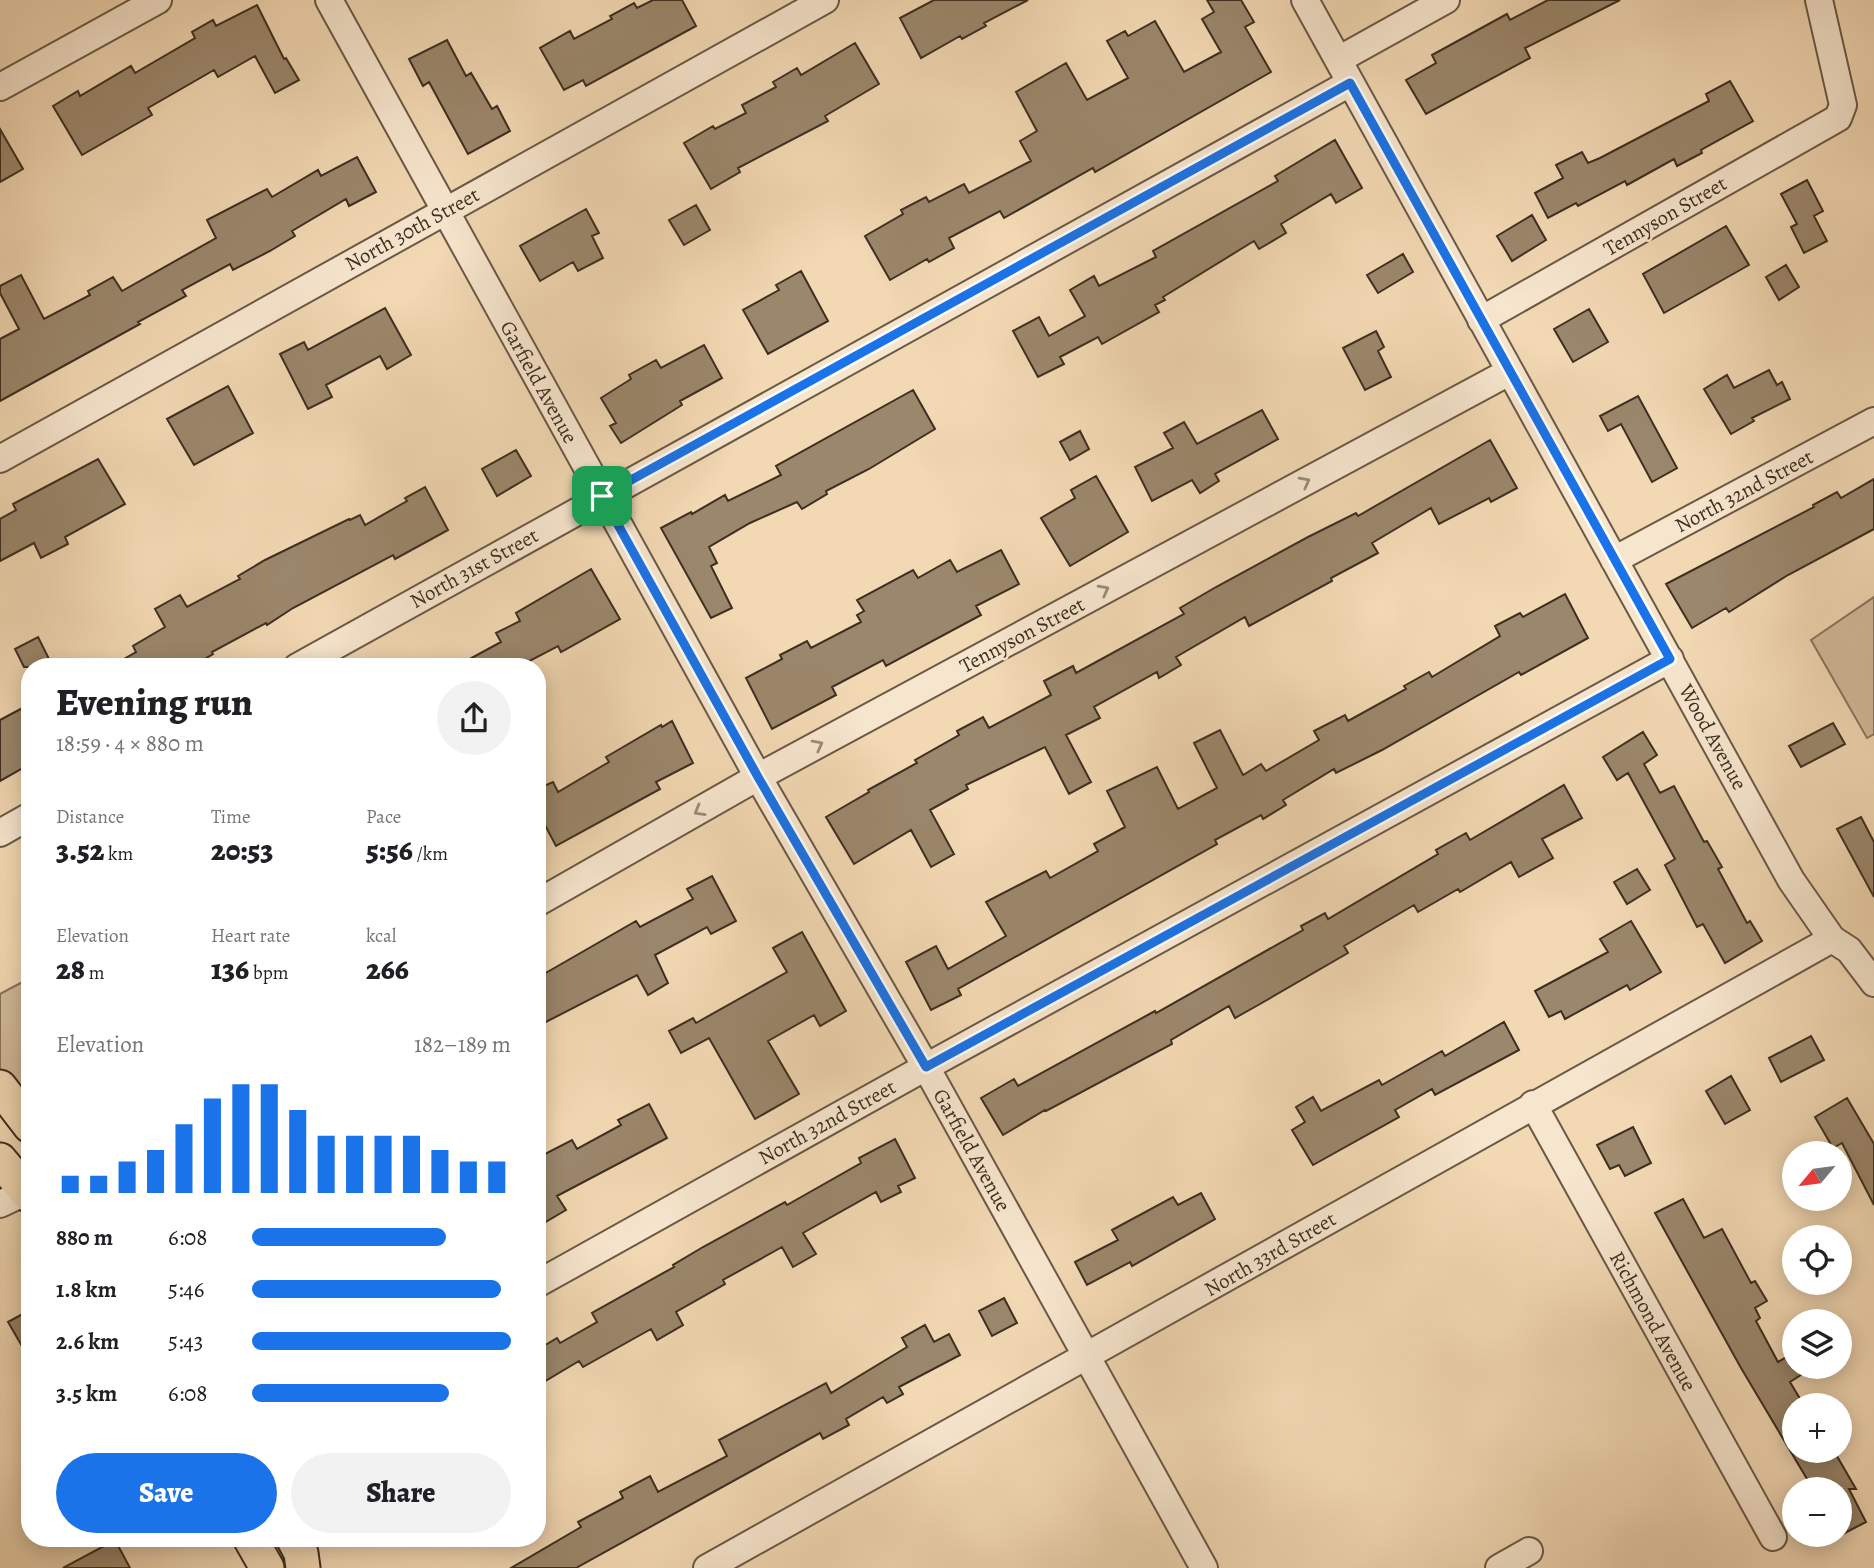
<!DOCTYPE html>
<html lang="en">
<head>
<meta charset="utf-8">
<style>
  body { margin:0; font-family:Alegreya,serif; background:#f2f2f2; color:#202124; height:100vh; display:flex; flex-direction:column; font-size:26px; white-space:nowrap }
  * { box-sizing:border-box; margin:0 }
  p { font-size:23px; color:#757577 }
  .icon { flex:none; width:38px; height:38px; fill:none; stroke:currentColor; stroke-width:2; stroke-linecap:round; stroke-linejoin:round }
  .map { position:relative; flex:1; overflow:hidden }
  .side { position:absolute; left:21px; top:658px; width:525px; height:889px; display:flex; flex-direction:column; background:#fff; border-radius:28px; box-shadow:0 4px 18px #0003 }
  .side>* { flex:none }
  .needle { width:46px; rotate:241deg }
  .buttons { position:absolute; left:1782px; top:1141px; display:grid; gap:14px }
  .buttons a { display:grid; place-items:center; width:70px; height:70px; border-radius:50%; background:#fff; box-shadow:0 4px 18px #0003; font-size:35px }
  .pin { position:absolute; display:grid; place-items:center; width:60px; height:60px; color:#fff; margin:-30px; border-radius:14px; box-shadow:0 4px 10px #0006 }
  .round { display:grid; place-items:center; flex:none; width:74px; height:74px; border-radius:37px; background:#f2f2f2 }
  .head { display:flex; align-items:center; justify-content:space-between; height:119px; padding:0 35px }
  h1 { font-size:38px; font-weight:800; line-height:52px }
  .figures { display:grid; grid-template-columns:repeat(3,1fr); gap:10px; height:119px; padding:7px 35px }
  .figures div { display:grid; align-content:center }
  .figures b { font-size:30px; font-weight:800 }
  .figures small { font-size:19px; font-weight:400 }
  .figures p { font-size:19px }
  .chart { height:196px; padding:14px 35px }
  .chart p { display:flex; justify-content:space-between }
  .chart svg { width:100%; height:126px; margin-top:7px; stroke:#1a73e8; stroke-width:6 }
  .action { display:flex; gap:14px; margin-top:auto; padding:14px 35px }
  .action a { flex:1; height:80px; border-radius:42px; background:#1a73e8; color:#fff; font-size:28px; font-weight:800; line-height:80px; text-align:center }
  .action a+a { background:#f2f2f2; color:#202124 }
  ul { padding:0 35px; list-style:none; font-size:23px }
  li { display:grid; grid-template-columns:112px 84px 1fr; align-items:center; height:52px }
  li i { height:18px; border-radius:9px; background:#1a73e8 }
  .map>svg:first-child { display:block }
  .green { fill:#d3bb9a; stroke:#88755d; stroke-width:2 }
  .building { fill:#9b876c; stroke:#3d2f20; stroke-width:2 }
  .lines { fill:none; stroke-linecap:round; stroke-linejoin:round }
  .minor-casing { stroke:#6a5945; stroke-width:30 }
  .major-casing { stroke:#3d2f20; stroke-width:37 }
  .minor { stroke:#f7e6ce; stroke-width:26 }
  .major { stroke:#f2d8b3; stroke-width:33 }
  .oneway { stroke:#9a8a77 }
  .route-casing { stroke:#fff; stroke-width:14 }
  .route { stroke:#1a73e8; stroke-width:9 }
  .labels { text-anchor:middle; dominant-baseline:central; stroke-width:5; stroke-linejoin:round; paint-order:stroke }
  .street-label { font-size:21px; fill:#3d2f20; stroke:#f7e6ce }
</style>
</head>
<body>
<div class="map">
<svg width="1874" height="1568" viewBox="0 0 1874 1568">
  <rect width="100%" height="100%" fill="#f2d8b3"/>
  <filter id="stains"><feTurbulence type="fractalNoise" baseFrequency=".00286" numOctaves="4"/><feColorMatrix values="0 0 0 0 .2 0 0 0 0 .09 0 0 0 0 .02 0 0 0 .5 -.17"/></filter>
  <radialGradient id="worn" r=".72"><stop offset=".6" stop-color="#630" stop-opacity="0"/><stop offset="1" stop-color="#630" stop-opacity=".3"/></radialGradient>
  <path class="green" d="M1874 597V734L1867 738 1811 640Z
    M30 978V1106L0 1069V994Z"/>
  <path class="building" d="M653 0H682L696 26 586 86 583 80 564 90 540 48 570 31 574 39 612 19 610 16 634 3 637 8Z
    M934 0H1028L984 23 986 26 962 39 960 36 921 58 900 18Z
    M1207 0H1241L1254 22 1245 27 1271 72 1095 172 1093 168 1004 218 1000 211 949 238 954 248 929 262 927 259 890 280 865 236 903 214 901 210 926 197 929 202 964 184 969 193 1031 161 1020 141 1037 131 1016 92 1066 63 1087 100 1128 78 1107 41 1125 31 1128 36 1155 21 1184 72 1221 52 1202 19 1214 12Z
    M1548 0H1620L1525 48 1530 58 1426 114 1406 80 1436 63 1432 55 1507 14 1510 20Z
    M257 5 284 59 286 58 299 80 275 93 255 56 218 77 214 70 148 108 152 115 82 155 53 106 78 91 80 96 131 66 135 73 195 38 192 32 213 20 216 26Z
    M447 40 466 76 471 73 492 109 497 106 510 131 468 154 429 82 423 86 409 59Z
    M855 43 879 84 825 116 828 121 738 168 740 172 711 189 684 143 713 126 715 129 746 113 742 105 776 87 773 82 797 68 801 75Z
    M1730 81 1753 121 1701 150 1702 153 1677 166 1674 159 1627 185 1625 181 1578 206 1576 203 1548 218 1535 193 1563 178 1556 165 1582 152 1588 163 1600 158 1709 101 1706 94Z
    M0 129 23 169 0 182Z
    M1335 140 1362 188 1336 203 1331 194 1281 224 1286 233 1259 249 1254 241 1163 297 1165 300 1155 305 1159 312 1102 344 1098 337 1060 357 1064 364 1038 377 1013 331 1039 317 1049 336 1085 316 1070 290 1094 276 1099 286 1156 257 1153 251 1278 181 1275 176Z
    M357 157 376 192 349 206 346 199 292 231 295 236 270 251 233 270 230 264 182 290 186 296 138 322 140 324 0 401V339L19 329 0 293V286L21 275 44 319 90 295 88 291 113 277 122 291 216 238 207 220 267 189 272 197 318 170 321 176Z
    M1807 180 1823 211 1814 216 1827 241 1804 253 1791 227 1797 224 1781 194Z
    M696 205 710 230 684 245 669 220Z
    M586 209 599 233 592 236 603 258 578 271 573 262 540 281 520 246Z
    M1532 215 1546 240 1512 261 1497 236Z
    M1726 226 1749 265 1664 313 1643 274Z
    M1403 254 1413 272 1378 293 1367 275Z
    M1786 265 1799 287 1779 300 1766 277Z
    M801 271 828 321 768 354 743 310 779 290 776 285Z
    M385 308 411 355 387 369 380 356 326 385 332 397 308 409 280 354 304 342 308 350Z
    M1589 309 1608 342 1573 362 1554 329Z
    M1376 331 1384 347 1378 351 1391 377 1365 390 1343 348Z
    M704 345 722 378 680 401 682 405 621 443 610 426 616 423 601 398 631 379 629 375 656 360 661 368Z
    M1769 370 1777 385 1782 382 1790 399 1752 418 1754 421 1731 434 1704 389 1727 375 1734 388Z
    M228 386 253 433 194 465 167 419Z
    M913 390 935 429 869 469 826 491 827 494 802 509 797 502 750 523 709 547 717 563 711 566 732 608 711 618 661 528 691 512 692 514 725 495 728 501 781 475 776 466Z
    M1638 396 1677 468 1652 482 1621 424 1608 431 1600 416Z
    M1262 410 1278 439 1215 474 1219 481 1200 493 1192 480 1152 501 1135 467 1173 448 1164 433 1184 422 1197 444Z
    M1080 431 1089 449 1070 460 1060 442Z
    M1490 440 1517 488 1491 502 1489 498 1439 524 1431 508 1372 543 1378 553 1331 578 1332 581 1249 626 1245 617 1176 657 1181 665 1159 678 1157 672 1094 707 1100 718 1066 735 1091 782 1069 794 1045 747 966 785 968 789 930 810 954 854 931 867 911 830 854 864 826 817 869 792 868 790 917 763 915 760 959 735 957 731 983 717 989 728 1051 695 1044 681 1073 666 1076 673 1184 614 1180 608 1216 587 1308 537 1356 513 1358 516Z
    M516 450 531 476 497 496 482 469Z
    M98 459 125 504 65 537 68 544 41 558 34 543 0 561V519L16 510 13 504Z
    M1096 476 1128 532 1070 566 1041 518 1075 498 1071 490Z
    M1874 479V529L1788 575 1729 612 1726 608 1692 628 1666 584 1814 507 1813 505 1837 492 1841 498Z
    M425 487 448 530 395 559 393 555 293 608 267 625 266 623 212 652 213 654 191 667H110L136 652 133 646 165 627 155 609 180 595 187 607 240 579 238 576 265 560 349 519 350 520 360 515 365 525 407 501 405 498Z
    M1001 550 1019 584 976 606 981 615 886 666 883 660 832 687 836 695 772 729 746 678 782 659 780 655 807 641 811 648 861 622 857 615 864 611 857 600 913 570 918 578 950 560 957 572Z
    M591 569 620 619 561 652 558 646 518 667H455L501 642 496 633 520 621 516 613Z
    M1565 594 1588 638 1521 675 1519 672 1382 750 1336 773 1334 769 1283 800 1286 805 1263 819 1261 815 1215 840 1217 844 958 989 961 995 931 1010 906 962 936 946 948 969 1006 936 986 902 1046 871 1050 878 1098 851 1094 844 1125 827 1107 791 1157 767 1178 809 1217 788 1194 743 1220 730 1243 775 1261 764 1266 771 1319 740 1314 731 1345 715 1348 721 1406 689 1404 686 1429 672 1432 677 1500 636 1495 626 1520 613 1523 617Z
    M38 637 53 667H24L15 649Z
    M30 704V764L0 781V720Z
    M672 721 693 763 656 782 660 789 556 846 537 810V789L553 782 558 792 609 762 606 757 661 725 662 727Z
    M1833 723 1845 744 1801 767 1789 746Z
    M1643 732 1657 755 1644 764 1660 793 1674 786 1704 842 1707 841 1722 867 1718 869 1747 923 1750 921 1762 941 1725 963 1703 924 1697 927 1665 865 1675 859 1628 773 1617 780 1603 757Z
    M1564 785 1582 818 1542 839 1553 858 1519 877 1511 862 1460 892 1458 889 1418 912 1414 905 1344 946 1348 953 1260 1004 1235 1018 1229 1006 1171 1040 1172 1044 1046 1111 1045 1110 1003 1135 981 1098 1014 1079 1018 1086 1155 1011 1156 1013 1303 930 1301 926 1325 913 1328 919 1438 854 1436 850 1466 833 1470 840Z
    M1861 817 1874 842V897L1837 829Z
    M1637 869 1650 890 1627 904 1614 882Z
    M712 876 736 921 711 934 707 927 655 955 668 983 648 995 637 975 542 1024 537 1014V978L636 921 640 927 693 899 687 889Z
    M1631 921 1661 972 1630 990 1627 985 1565 1019 1561 1011 1549 1017 1535 991 1608 952 1600 939Z
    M802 932 846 1011 820 1026 814 1015 768 1041 799 1094 755 1119 709 1038 681 1053 669 1031 693 1018 696 1023 787 972 773 948Z
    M1504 1022 1519 1050 1435 1095 1432 1089 1395 1110 1399 1117 1313 1165 1292 1130 1305 1122 1296 1107 1313 1097 1321 1111 1379 1080 1382 1085 1442 1051 1445 1056Z
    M1811 1036 1824 1060 1781 1082 1769 1058Z
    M1731 1076 1750 1110 1725 1124 1706 1091Z
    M1847 1098 1874 1144V1205L1842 1143 1833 1148 1815 1117Z
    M649 1104 667 1138 557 1196 566 1210 537 1227V1158L572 1140 577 1149 621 1125 618 1120Z
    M1633 1127 1651 1163 1625 1176 1619 1165 1610 1169 1597 1145Z
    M895 1139 915 1178 898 1186 901 1192 881 1202 876 1192 803 1233 816 1254 793 1267 782 1247 723 1280 725 1284 676 1312 683 1325 657 1340 651 1329 583 1367 579 1361 537 1386V1350L557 1338 560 1343 597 1322 592 1313 674 1267 673 1265 703 1247 785 1202 787 1205 861 1163 859 1158Z
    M1201 1193 1215 1219 1132 1266 1130 1262 1087 1285 1075 1262 1118 1240 1112 1230 1173 1197 1178 1205Z
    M1683 1199 1704 1238 1722 1229 1751 1283 1755 1281 1767 1301 1755 1308 1760 1318 1756 1321 1778 1362 1790 1355 1794 1367H1797L1801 1375 1790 1382 1802 1402 1794 1405V1451H1834L1856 1489H1849L1866 1522 1839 1536V1489H1813L1741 1368 1655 1213Z
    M1004 1298 1017 1323 992 1336 979 1311Z
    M30 1310V1360L8 1322Z
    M925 1325 934 1342 949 1334 960 1355 899 1387 903 1394 887 1403 883 1397 846 1419 849 1425 823 1439 820 1433 576 1568H511L581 1527 578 1522 623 1498 620 1492 650 1476 658 1492 727 1456 719 1440 826 1383 831 1393 907 1347 902 1338Z
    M115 1540 130 1568H63Z"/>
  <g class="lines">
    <g class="minor-casing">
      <path id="minor" d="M329 0 758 777 926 1067 1204 1568
        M1305 0 1791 880 1832 939 1849 950 1874 983
        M1338 60 1446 0
        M0 87 158 0
        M1481 320 1838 118 1843 105 1819 0
        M0 459 825 0
        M1614 560 1874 421
        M297 667 1350 83
        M0 833 30 816
        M537 903 758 777 1509 372
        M1533 1104 1773 1537
        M0 1204 30 1190
        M537 1284 926 1067 1670 659
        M707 1568C1083 1360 1456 1147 1832 939
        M1499 1568 1529 1551"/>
    </g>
    <g class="major-casing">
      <path id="major" d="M0 1087 30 1126
        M0 1160 30 1196
        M250 1538 267 1568
        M293 1538 301 1553 303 1568"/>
    </g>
    <use href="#minor" class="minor"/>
    <use href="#major" class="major"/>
  </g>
  <defs><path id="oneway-chevron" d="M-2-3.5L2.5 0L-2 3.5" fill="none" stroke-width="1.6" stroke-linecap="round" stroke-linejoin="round" transform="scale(1.75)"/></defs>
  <g class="oneway">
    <use href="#oneway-chevron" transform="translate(1305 482) rotate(-28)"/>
    <use href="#oneway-chevron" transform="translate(1104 590) rotate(-28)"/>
    <use href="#oneway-chevron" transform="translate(818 745) rotate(-28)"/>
    <use href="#oneway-chevron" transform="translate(699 811) rotate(150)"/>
  </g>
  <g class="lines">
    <g class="route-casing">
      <path id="route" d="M1350 83 1670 659 926 1067 758 777 602 496Z"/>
    </g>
    <use href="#route" class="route"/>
  </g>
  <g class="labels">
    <g class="street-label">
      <text transform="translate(1665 216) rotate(-30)">Tennyson Street</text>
      <text transform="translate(412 229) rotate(-29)">North 30th Street</text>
      <text transform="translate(539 382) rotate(61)">Garfield Avenue</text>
      <text transform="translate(1744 491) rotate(-28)">North 32nd Street</text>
      <text transform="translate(474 568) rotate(-29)">North 31st Street</text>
      <text transform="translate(1022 635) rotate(-28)">Tennyson Street</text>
      <text transform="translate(1713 737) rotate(61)">Wood Avenue</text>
      <text transform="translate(827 1122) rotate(-29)">North 32nd Street</text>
      <text transform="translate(972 1150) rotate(61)">Garfield Avenue</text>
      <text transform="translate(1270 1254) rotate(-30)">North 33rd Street</text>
      <text transform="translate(1653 1321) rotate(61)">Richmond Avenue</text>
    </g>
  </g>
  <rect width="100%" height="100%" filter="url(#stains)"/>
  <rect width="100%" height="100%" fill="url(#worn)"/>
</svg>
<div class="buttons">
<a><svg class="needle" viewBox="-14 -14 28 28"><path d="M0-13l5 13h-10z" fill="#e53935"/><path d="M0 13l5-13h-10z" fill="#757577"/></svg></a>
<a><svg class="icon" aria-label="locate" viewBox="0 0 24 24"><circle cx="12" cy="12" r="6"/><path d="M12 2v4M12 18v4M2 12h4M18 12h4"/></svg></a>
<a><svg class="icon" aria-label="layers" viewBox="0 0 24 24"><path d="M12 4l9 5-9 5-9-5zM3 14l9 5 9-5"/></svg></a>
<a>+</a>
<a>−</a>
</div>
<div class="pin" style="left:602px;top:496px;background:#1e9e55"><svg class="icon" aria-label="arrive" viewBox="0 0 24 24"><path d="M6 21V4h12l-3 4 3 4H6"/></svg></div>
<section class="side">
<div class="head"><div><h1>Evening run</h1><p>18:59 · 4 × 880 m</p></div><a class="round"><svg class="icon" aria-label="share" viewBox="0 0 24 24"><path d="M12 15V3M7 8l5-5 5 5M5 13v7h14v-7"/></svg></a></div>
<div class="figures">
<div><p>Distance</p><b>3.52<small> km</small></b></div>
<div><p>Time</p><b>20:53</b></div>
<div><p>Pace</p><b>5:56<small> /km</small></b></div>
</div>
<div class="figures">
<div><p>Elevation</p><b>28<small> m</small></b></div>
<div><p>Heart rate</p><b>136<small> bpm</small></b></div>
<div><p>kcal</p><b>266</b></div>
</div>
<div class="chart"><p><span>Elevation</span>182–189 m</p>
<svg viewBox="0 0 160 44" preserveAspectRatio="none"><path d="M5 44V38M15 44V38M25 44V33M35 44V29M45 44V20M55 44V11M65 44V6M75 44V6M85 44V15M95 44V24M105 44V24M115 44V24M125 44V24M135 44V29M145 44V33M155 44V33"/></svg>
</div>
<ul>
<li><b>880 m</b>6:08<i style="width:75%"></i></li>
<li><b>1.8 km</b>5:46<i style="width:96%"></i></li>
<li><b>2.6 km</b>5:43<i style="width:100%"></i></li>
<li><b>3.5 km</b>6:08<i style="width:76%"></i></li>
</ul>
<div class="action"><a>Save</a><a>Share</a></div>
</section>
</div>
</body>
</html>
